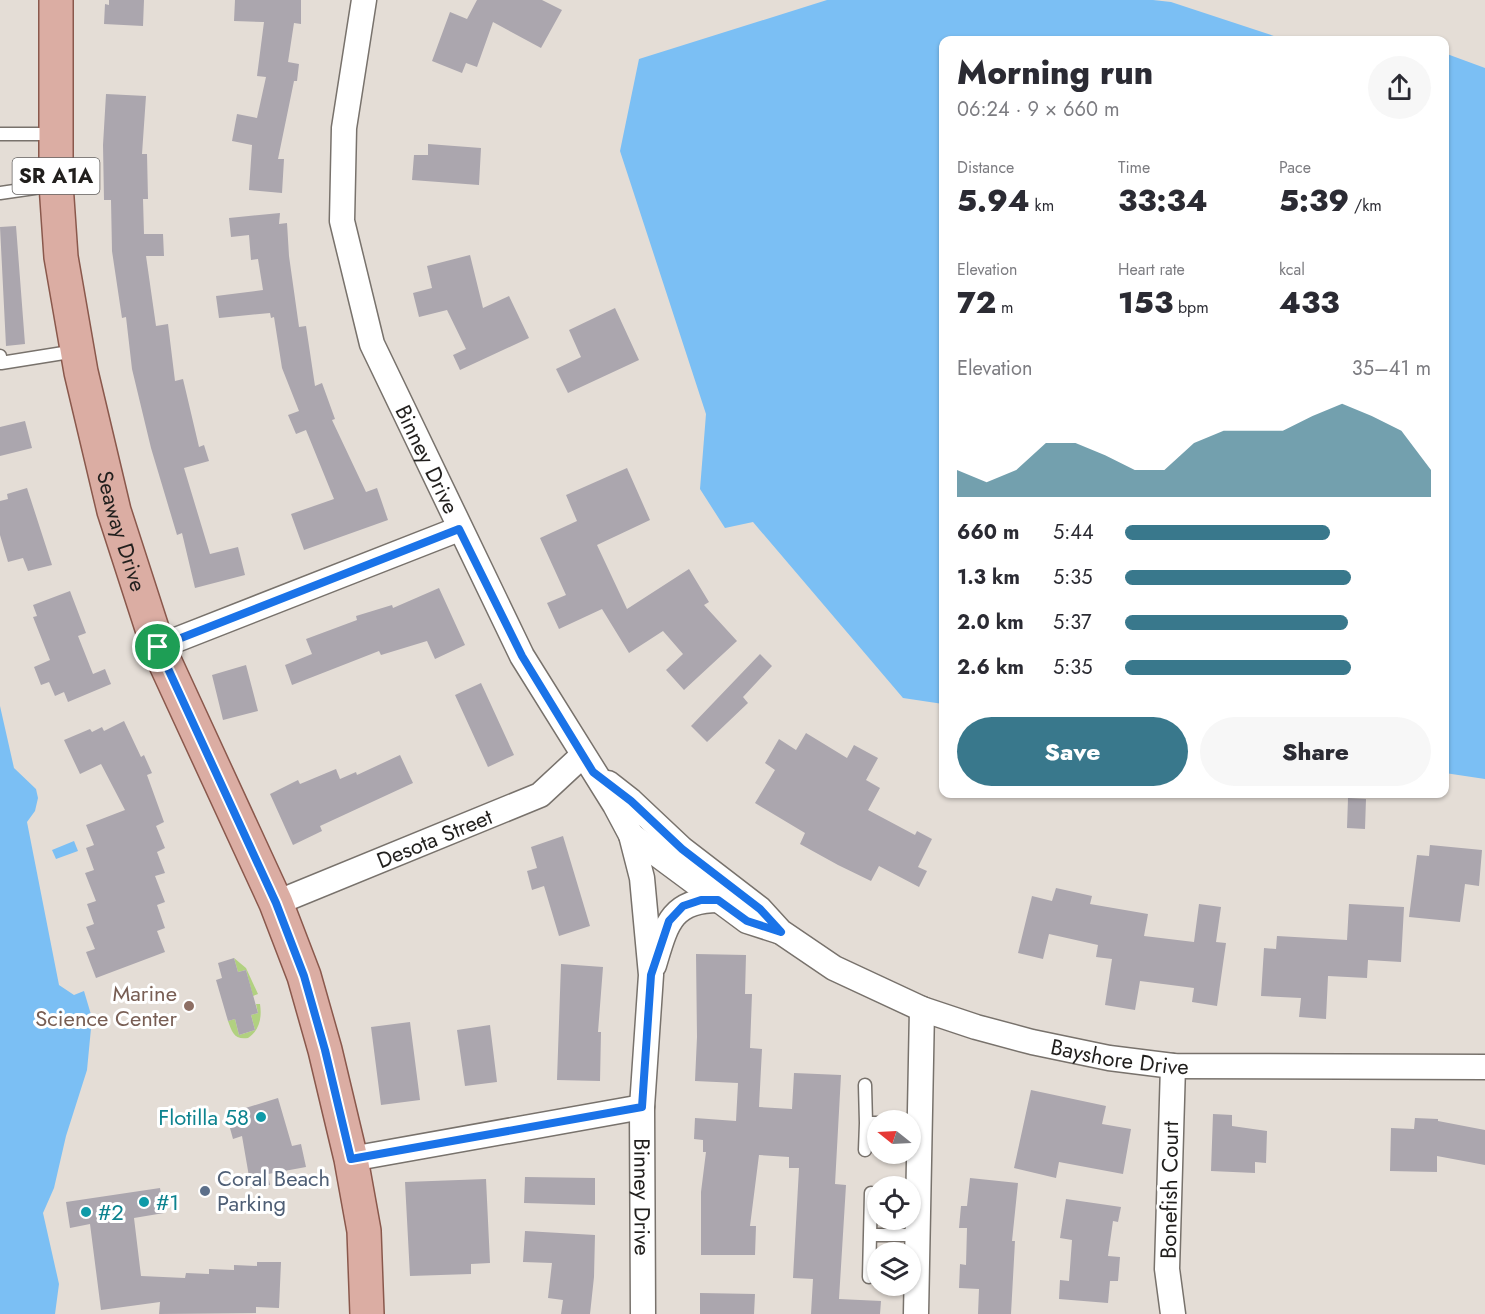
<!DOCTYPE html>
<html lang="en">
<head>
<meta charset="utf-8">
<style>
  body { margin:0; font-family:Jost,sans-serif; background:#f7f7f7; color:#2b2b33; height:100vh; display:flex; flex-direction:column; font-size:22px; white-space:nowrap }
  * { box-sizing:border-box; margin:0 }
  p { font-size:20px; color:#7c7c81 }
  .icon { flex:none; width:33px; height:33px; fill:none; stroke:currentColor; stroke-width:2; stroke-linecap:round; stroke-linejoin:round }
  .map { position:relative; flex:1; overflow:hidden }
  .panel { position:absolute; left:939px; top:36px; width:510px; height:762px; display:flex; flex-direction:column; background:#fff; border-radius:12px; box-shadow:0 2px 4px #0004 }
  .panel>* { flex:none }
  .needle { width:39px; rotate:288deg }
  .controls { position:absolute; left:867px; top:1110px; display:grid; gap:12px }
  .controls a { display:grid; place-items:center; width:54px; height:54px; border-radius:50%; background:#fff; box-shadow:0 2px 4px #0004; font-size:30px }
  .pin { position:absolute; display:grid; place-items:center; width:51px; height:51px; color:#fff; margin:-26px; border:3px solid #fff; border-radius:50%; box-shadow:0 2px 6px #0007 }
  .round { display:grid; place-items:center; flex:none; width:63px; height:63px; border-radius:32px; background:#f7f7f7 }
  .overview { display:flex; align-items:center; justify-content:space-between; height:102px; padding:0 18px }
  h1 { font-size:33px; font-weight:800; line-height:45px }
  .metrics { display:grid; grid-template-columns:repeat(3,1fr); gap:9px; height:102px; padding:6px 18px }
  .metrics div { display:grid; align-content:center }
  .metrics b { font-size:30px; font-weight:800 }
  .metrics small { font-size:16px; font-weight:400 }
  .metrics p { font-size:16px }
  .chart { height:168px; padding:12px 18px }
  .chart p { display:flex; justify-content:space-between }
  .chart svg { width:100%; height:108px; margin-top:6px; fill:#39788c; opacity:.7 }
  .button { display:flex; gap:12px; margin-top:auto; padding:12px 18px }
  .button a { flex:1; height:69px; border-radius:36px; background:#39788c; color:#fff; font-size:24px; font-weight:800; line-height:69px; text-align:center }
  .button a+a { background:#f7f7f7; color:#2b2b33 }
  ul { padding:0 18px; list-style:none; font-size:20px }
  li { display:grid; grid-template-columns:96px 72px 1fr; align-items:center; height:45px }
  li i { height:15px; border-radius:8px; background:#39788c }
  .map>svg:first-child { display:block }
  .green { fill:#b1d180 }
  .water { fill:#7bbff4 }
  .building { fill:#aba6ae }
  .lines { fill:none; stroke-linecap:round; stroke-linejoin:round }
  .service-casing { stroke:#78726c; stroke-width:15 }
  .minor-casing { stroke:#78726c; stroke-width:27 }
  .primary-casing { stroke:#8a584c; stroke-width:36 }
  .service { stroke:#fff; stroke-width:12 }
  .minor { stroke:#fff; stroke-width:24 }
  .primary { stroke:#dbada3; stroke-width:33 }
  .route-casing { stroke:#fff; stroke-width:12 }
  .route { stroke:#1a73e8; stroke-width:8 }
  .education-dot { fill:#8d6e63; stroke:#fff; stroke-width:2 }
  .culture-dot { fill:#0f9aa8; stroke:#fff; stroke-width:2 }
  .service-dot { fill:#5c6f8a; stroke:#fff; stroke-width:2 }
  .labels { text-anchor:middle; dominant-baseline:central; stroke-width:6; stroke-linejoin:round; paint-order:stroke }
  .shield { fill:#fff; stroke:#646261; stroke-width:1.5 }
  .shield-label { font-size:21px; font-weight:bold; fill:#211f1d }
  .street-label { font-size:22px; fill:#211f1d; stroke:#fff }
  .education-label { font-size:22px; fill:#785e54; stroke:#fff; text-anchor:end }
  .culture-label { font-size:22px; fill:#0d838f; stroke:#fff; text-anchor:start }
  .service-label { font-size:22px; fill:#4e5e75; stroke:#fff; text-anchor:start }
</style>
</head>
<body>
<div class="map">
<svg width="1485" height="1314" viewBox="0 0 1485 1314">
  <rect width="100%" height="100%" fill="#e4ddd6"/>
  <path class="green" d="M234 958 246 968 258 994 253 996 246 970 238 972Z
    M256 1004H260C262 1017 260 1030 248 1038 234 1040 232 1032 228 1021L235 1019 239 1035 255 1030 251 1015 258 1013Z"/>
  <path class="water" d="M827 0H1153L1171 2 1286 40H944L943 704 903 698 753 522 725 528 700 489 706 414 620 151 639 59Z
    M1447 54 1485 68V779L1445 773 1444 58Z
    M0 706 14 768 36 789 38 798 35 811 27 822 59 985 74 995 84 991 92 1018 87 1070 66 1136 54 1188 43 1213 59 1284 55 1314H0Z
    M74 841 78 851 56 859 52 850Z"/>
  <path class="building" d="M109 0H144L143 26 104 24 105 4 109 5Z
    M235 0H301V24L294 23 288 62 299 64 297 81H294L278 159H284L282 193 249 190 252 145 232 141 237 114 257 118 266 77 257 76 264 22 234 21Z
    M477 0H542L562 10 541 48 493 22 477 67 466 63 462 73 432 61 450 12 467 19Z
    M106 94 146 96 142 154H147L148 199H143L144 234H163L164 256H146L156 326 168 324 175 381 183 379 199 447 204 445 209 461 184 468 210 554 238 547 245 575 195 588 182 533 177 535 151 448 132 369 126 317 122 318 112 251 111 200H104L103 145Z
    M428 144 481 148 479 185 412 180 414 155H428Z
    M280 213 279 224 287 223 289 256 299 327 306 326 315 386 322 383 335 419 332 420 366 492 377 488 388 520 304 550 291 514 334 499 306 430 296 434 288 415 299 411 282 368 274 317 271 318 270 313 219 318 216 296 263 290 258 259 251 260 249 235 231 237 229 218Z
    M16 226 25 344 6 346 0 227Z
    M470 255 483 308 509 296 529 338 460 370 453 355 466 349 447 310 419 317 413 293 432 288 427 266Z
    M615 308 639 360 568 393 556 369 581 357 569 330Z
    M25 421 32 448 0 456V427Z
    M627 468 650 520 597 545 627 609 689 569 709 602 704 605 737 641 684 690 666 670 683 654 663 631 629 653 602 609 559 629 547 603 566 595 540 538 577 521 566 495Z
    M27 488 52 565 28 571 23 558 8 562 0 535V501L8 499 7 494Z
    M439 588 465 645 435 659 427 641 381 655 379 651 292 685 285 665 312 654 306 639 357 620 356 616 392 605 393 608Z
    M70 591 86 633 78 636 93 674 105 669 111 684 68 702 64 692 55 696 49 682 41 685 34 667 50 660 33 617 37 616 33 605Z
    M760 654 772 666 743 697 748 703 707 742 691 726Z
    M246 665 258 711 223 720 212 675Z
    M481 683 514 755 488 767 455 695Z
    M124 721 141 757 144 755 152 773 147 775 164 822 156 826 165 848 157 852 165 873 155 876 165 902 157 905 165 928 157 931 165 952 96 978 86 952 95 949 86 927 94 924 87 904 96 901 85 873 94 870 86 848 94 845 86 825 125 810 101 764 80 774 64 740 90 729 92 732 102 727 104 731Z
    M806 733 847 758 854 745 878 758 866 780 880 788 868 810 915 835 917 831 932 839 918 867 927 871 919 887 879 866 871 881 838 865 800 844 805 833 755 803 775 770 765 763 779 739 796 750Z
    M400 755 413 783 320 826 322 831 293 845 270 794 298 780 300 784 336 769 340 779 356 772 357 775Z
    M1348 798 1366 799 1365 829 1347 828Z
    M563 836 590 926 559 936 544 886 532 890 527 871 537 868 531 847Z
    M1430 845 1482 850 1479 886 1465 884 1460 922 1409 917 1417 855 1429 856Z
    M1056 888 1092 896 1090 904 1148 914 1144 936 1194 942 1199 904 1221 907 1216 942 1226 943 1217 1006 1192 1002 1194 988 1140 981 1135 1010 1105 1005 1112 959 1096 957 1098 945 1049 934 1043 959 1018 953 1032 896 1052 901Z
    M1349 904 1404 907 1401 962 1368 960 1367 978 1328 976 1326 1019 1299 1017 1301 998 1261 996 1264 948 1276 949 1277 936 1347 940Z
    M696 954 746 955 745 994H752L750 1048 762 1049 759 1107 792 1109 794 1073 841 1075 835 1184 846 1185 839 1299 881 1301 880 1314H811L813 1279 793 1278 799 1168H789V1157L759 1155 750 1226H756L755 1255H701V1192L706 1152H703V1140L694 1139 695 1118 736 1121 738 1083 695 1081 697 1037Z
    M234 958 238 972 246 970 258 1013 251 1015 255 1030 239 1035 235 1019 228 1021 216 980 222 978 218 963Z
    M561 964 603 967 598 1032H601L600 1081 557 1080Z
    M410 1022 420 1100 381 1105 371 1027Z
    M490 1025 497 1082 465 1086 457 1030Z
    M1031 1090 1106 1106 1102 1124 1131 1129 1123 1174 1059 1162 1056 1178 1014 1168Z
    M278 1098 292 1146 301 1144 306 1167 268 1174 270 1185 251 1188 242 1136 233 1139 226 1114Z
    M1213 1114 1232 1115V1126L1267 1131 1266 1163 1255 1162V1173L1211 1171Z
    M1415 1118 1438 1119V1121L1485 1130V1165L1437 1156V1172L1390 1171 1391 1128 1414 1129Z
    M525 1177 595 1178V1205L524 1203Z
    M970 1178 1018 1183 1012 1241H1015L1011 1314H978L979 1289 959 1288 960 1264 966 1265 967 1228H959L961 1206H967Z
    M486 1179 490 1263 471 1264V1274L410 1276 405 1182Z
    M160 1188 164 1213 134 1218 141 1276 185 1278 186 1273 209 1274V1269L234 1270V1265L257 1266V1262H281L279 1308 256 1307V1313L159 1314 160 1302 101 1310 90 1224 70 1228 66 1202Z
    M1066 1199 1121 1207 1118 1222 1113 1221 1108 1256 1120 1257 1118 1281H1110L1108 1303 1059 1299 1060 1280 1069 1281 1072 1240 1060 1238Z
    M525 1231 595 1235 594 1277 590 1314H561L563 1300 548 1298 552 1263 523 1262Z
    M700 1293 755 1294 754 1314H700Z"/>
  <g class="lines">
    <g class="service-casing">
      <path id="service" d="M0 134H55
        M0 193 55 185
        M0 356 1 363 76 351
        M865 1085 866 1123H878
        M865 1150 866 1123
        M871 1193 870 1235H917
        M869 1277 870 1235"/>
    </g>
    <g class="minor-casing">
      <g id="minor">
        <path id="s1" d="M364 0 344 128 342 221 372 344 522 656 615 805 631 835 642 878 651 975 642 1107 643 1314"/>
        <path d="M158 647 459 529"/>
        <path id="s2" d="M608 783 631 801 682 849 760 909 781 932 834 968 922 1009 976 1027 1032 1042 1109 1058 1173 1066 1485 1067"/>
        <path d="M631 835 747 921 778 931"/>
        <path id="s3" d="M276 903 540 795 582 756"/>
        <path d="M654 965C666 925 671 900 718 900"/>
        <path d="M1173 1066 1167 1269 1173 1314"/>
        <path d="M351 1159 642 1107"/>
        <path d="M916 1314 922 1009"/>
      </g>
    </g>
    <g class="primary-casing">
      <g id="primary">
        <path id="s4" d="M56 0V184L61 257 81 372 114 511 158 647 276 903 304 976 325 1050 351 1159 364 1231 367 1314"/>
      </g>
    </g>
    <use href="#service" class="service"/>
    <use href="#minor" class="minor"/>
    <use href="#primary" class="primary"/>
  </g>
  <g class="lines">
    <g class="route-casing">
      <path id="route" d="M459 529 522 656 593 772 631 801 682 849 760 909 781 932 747 921 718 900H701L683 906 669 921 651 975 642 1107 351 1159 325 1050 304 976 276 903 158 647Z"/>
    </g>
    <use href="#route" class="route"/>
  </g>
  <circle class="education-dot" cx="189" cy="1006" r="6"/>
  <g class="culture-dot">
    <circle cx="261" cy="1117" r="6"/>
    <circle cx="144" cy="1202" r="6"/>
    <circle cx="86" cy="1212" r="6"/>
  </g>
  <circle class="service-dot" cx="205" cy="1191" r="6"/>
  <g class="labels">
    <rect class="shield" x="12.5" y="158" width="87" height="36" rx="4.5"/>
    <g class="shield-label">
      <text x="56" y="176">SR A1A</text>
    </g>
    <g class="street-label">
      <text stroke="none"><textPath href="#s1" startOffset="477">Binney Drive</textPath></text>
      <text stroke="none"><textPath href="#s4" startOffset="538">Seaway Drive</textPath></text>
      <text stroke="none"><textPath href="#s3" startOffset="171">Desota Street</textPath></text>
      <text stroke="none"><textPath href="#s2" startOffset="594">Bayshore Drive</textPath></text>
      <text transform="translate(1169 1190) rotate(-89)">Bonefish Court</text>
      <text stroke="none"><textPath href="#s1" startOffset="1269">Binney Drive</textPath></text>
    </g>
    <g class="education-label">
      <text x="177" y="993">Marine<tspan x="177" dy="25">Science Center</tspan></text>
    </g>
    <g class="culture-label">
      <text x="249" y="1117" text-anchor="end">Flotilla 58</text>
      <text x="156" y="1202">#1</text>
      <text x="98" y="1212">#2</text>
    </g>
    <g class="service-label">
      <text x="217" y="1178">Coral Beach<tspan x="217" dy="25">Parking</tspan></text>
    </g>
  </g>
</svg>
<div class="controls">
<a><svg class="needle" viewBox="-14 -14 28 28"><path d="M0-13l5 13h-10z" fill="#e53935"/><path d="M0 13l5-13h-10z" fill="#7c7c81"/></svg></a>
<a><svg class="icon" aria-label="locate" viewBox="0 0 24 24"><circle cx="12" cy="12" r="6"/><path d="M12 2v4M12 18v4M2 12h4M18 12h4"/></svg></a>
<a><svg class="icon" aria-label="layers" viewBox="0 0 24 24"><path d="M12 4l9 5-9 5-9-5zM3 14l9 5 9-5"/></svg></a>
</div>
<div class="pin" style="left:158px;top:647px;background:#1e9e55"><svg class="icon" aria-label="arrive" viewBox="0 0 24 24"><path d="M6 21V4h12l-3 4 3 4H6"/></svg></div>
<section class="panel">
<div class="overview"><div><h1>Morning run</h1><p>06:24 · 9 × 660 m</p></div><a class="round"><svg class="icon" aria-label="share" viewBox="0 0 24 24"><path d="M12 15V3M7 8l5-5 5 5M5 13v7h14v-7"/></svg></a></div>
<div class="metrics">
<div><p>Distance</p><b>5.94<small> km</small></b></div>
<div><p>Time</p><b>33:34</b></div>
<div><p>Pace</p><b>5:39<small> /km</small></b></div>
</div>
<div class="metrics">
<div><p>Elevation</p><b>72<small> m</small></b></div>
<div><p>Heart rate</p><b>153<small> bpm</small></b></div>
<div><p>kcal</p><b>433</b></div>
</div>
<div class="chart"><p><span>Elevation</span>35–41 m</p>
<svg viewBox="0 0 160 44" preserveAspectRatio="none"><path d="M0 44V33L10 38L20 33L30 22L40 22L50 27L60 33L70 33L80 22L90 17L100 17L110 17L120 11L130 6L140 11L150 17L160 33V44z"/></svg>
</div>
<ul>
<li><b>660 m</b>5:44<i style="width:67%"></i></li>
<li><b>1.3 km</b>5:35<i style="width:74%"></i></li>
<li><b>2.0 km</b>5:37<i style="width:73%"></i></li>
<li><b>2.6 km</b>5:35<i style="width:74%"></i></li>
</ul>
<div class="button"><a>Save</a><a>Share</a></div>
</section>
</div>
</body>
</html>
